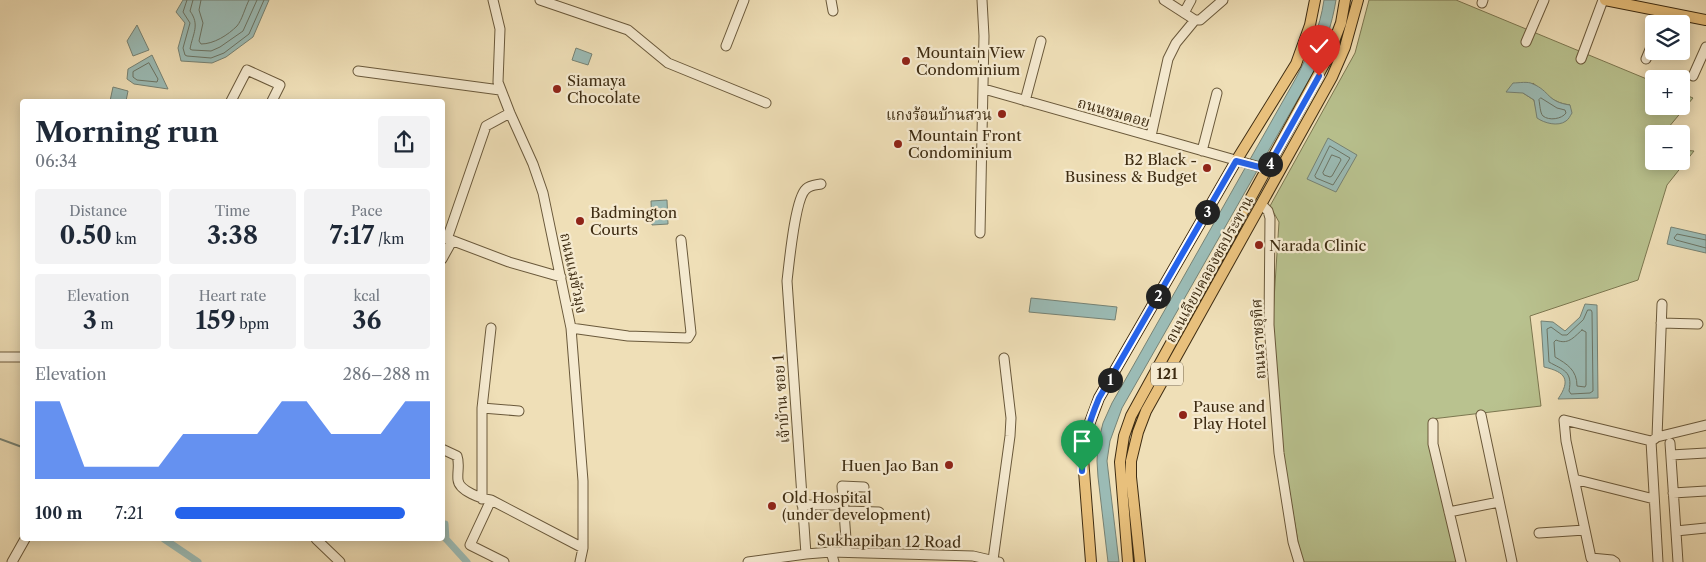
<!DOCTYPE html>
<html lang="en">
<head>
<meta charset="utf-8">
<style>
  body { margin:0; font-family:"Libre Caslon Text","Noto Serif Thai",serif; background:#f2f2f3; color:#1f2937; height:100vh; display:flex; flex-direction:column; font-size:19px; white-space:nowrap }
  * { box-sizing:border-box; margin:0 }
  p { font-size:16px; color:#747a83 }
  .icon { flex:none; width:28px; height:28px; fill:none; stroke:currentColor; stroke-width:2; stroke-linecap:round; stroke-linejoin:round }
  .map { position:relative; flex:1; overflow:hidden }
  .panel { position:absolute; left:20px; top:99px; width:425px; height:442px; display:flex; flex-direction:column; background:#fff; border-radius:5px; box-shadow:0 2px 12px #0003 }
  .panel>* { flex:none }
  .controls { position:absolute; left:1645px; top:15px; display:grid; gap:10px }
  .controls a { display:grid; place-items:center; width:45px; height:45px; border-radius:5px; background:#fff; box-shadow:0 2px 12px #0003; font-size:25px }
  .pin { position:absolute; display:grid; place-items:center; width:42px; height:42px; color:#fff; margin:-51px -21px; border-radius:50% 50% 50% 0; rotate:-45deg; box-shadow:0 0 5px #0007 }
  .pin .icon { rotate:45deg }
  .km { position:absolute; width:25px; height:25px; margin:-12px; border-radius:50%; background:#222; color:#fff; font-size:14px; line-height:25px; text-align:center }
  .round { display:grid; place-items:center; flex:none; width:52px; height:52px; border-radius:5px; background:#f2f2f3 }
  .head { display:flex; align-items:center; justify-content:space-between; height:85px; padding:0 15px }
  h1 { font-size:28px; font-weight:700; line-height:38px }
  .metrics { display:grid; grid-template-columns:repeat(3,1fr); gap:8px; height:85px; padding:5px 15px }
  .metrics div { display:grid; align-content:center; border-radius:5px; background:#f2f2f3; text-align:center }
  .metrics b { font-size:25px; font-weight:700 }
  .metrics small { font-size:14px; font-weight:400 }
  .metrics p { font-size:14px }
  .chart { height:140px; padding:10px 15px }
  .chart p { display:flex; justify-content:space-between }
  .chart svg { width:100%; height:90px; margin-top:5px; fill:#2563eb; opacity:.7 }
  ul { padding:0 15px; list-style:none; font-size:16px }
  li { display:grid; grid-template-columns:80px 60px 1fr; align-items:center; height:38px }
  li i { height:12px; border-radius:6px; background:#2563eb }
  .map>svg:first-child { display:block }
  .green { fill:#b9c28f; stroke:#7c7750; fill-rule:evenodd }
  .water { fill:#9bbbb5; stroke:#768274 }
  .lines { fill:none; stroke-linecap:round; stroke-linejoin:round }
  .shore { stroke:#6c7464; stroke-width:1 }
  .stream { stroke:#768274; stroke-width:2 }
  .canal { stroke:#9bbbb5; stroke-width:7 }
  .minor-casing { stroke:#6a593b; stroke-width:11 }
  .major-casing { stroke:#3e2c12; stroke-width:12 }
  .minor { stroke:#f5ead0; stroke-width:9 }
  .major { stroke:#e8c07c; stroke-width:10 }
  .route-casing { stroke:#fff; stroke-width:10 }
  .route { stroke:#2563eb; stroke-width:6 }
  .poi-dot { fill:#8f2418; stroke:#f5ead0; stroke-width:2 }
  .labels { text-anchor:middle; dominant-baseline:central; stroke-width:4.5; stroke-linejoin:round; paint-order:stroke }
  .shield { fill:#f5ead0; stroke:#75654b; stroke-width:1 }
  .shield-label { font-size:14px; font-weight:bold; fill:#3e2c12 }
  .poi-label { font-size:15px; fill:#3e2c12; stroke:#f5ead0; text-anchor:start }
  .street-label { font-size:15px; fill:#3e2c12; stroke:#f5ead0 }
</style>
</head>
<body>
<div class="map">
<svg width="1706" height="562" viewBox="0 0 1706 562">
  <rect width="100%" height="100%" fill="#efdfb7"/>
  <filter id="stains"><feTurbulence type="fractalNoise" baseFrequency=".004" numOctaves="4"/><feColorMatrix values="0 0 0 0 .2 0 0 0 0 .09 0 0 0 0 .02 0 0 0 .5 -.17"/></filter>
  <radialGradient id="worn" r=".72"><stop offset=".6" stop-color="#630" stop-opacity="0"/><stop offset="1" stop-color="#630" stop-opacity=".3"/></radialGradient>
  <path class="green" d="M1369 0H1456L1654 82V106H1681V93L1693 98 1663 134H1654V161H1681V150L1694 151 1667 185 1638 280 1530 316 1541 406 1432 419 1457 562H1303L1298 542 1282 448 1272 331 1279 222 1270 206 1355 53ZM1533 83C1546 94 1553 103 1570 105L1536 109 1534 100 1523 93Z"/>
  <path class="water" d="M183 0H269L253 37 226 57 212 63 181 61 178 48 185 23 176 12Z
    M1324 0H1336C1332 25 1324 47 1314 71L1122 408 1110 441 1107 461 1119 562H1108L1098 477 1097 461 1098 443 1103 423 1112 403 1128 375 1296 78C1309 53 1320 28 1324 0Z
    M137 25 149 50 133 56 127 41Z
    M576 48 592 54 588 65 572 60Z
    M152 55 168 89 134 84 127 79 128 69Z
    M1513 83C1519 83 1528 81 1533 84 1550 91 1547 102 1570 105L1572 113C1570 116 1569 119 1566 121 1558 127 1544 123 1537 118L1534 100 1523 93 1506 92Z
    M113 87 128 91 126 101H110Z
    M1328 138 1357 155 1336 192 1307 179Z
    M667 200 668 224 652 225 651 201Z
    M1671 227 1706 235V253L1667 244Z
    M1031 298 1117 307 1115 320 1029 312Z
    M1585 304 1597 305 1598 398 1558 399C1571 380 1566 372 1544 367L1541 321 1553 322 1565 331 1580 317Z"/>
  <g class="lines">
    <path class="shore" d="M187 0 183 12 190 23 183 48 185 55 187 56 211 58 224 53 249 34 264 0
      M193 0 190 11C200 25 193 33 190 49L192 50 211 51 220 47 243 31 257 0
      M201 0 199 10 203 23 199 41 201 44C214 44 228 35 237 26 242 20 245 8 249 0
      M149 63 158 79 157 82 137 80 133 77V72Z
      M1541 98 1557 108 1565 110 1566 113C1562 119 1549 121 1543 116 1540 113 1540 105 1539 100Z
      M1330 146 1350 158 1333 185 1316 178 1315 176Z
      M1332 155 1340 158 1341 160 1332 176 1330 177 1324 175 1323 173Z
      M1706 240 1677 234 1674 238 1676 240 1706 248
      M1588 310H1591L1592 312 1593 391 1590 393 1571 394 1569 391C1573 371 1563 370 1549 362L1547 329 1551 327 1562 335H1567L1583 320Z
      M1582 330 1586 332V385L1585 387 1577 386C1577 370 1567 364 1555 357L1554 342 1556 340C1568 345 1573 338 1582 330Z"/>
    <path class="stream" d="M0 439 22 447"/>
    <path class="canal" d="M445 524 446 539 467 562
      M164 539 198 562"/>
    <g class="minor-casing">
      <path id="minor" d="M493 0 500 29 498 82 510 113 533 164 543 193 571 328 583 481V548L580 562
        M540 0 628 30 668 63 766 103
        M831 0 833 11
        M1164 0 1195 20H1200L1223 0
        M1482 3 1483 0
        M1184 13 1191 0
        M1660 24 1664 12
        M1526 42 1544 0
        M726 46 744 0
        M1581 59 1603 0
        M1646 59 1654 40
        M358 71 500 90
        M1693 76 1706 47
        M984 89 1267 169
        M231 101 247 70 280 85 272 101
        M1025 101 1041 41
        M1151 136 1168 59 1176 43 1195 20
        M1202 151 1217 93
        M1262 205 1268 211 1270 218 1269 325 1279 453 1293 542 1299 562
        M980 233 984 36 982 0
        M443 237 509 262 561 277
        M447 239 486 126 510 113
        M442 259 452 241
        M1661 323 1698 324
        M571 328 628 336 688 338 691 333 681 240
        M0 357H22
        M482 408 519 411
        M1481 415 1512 562
        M1433 423V444L1461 562
        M1657 437 1662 304
        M1653 440 1657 437 1706 425
        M1651 441 1658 562
        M1670 443 1678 562
        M442 449 457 456C460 464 457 472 458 480 459 491 482 499 491 500L583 548
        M1671 455 1706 453
        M1574 479 1654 499
        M1673 493 1706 491
        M482 499V408L491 328
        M491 500 470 545 504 562
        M802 505H844
        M844 511 879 512
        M1449 512 1499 502
        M1676 531 1706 528
        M1539 533 1585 530
        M316 539 340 562
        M831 552 834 562
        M847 552 842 486 864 487
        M806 554 787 281C789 265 795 198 806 189 810 185 816 185 821 184
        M993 560 1010 436 1011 418 1004 358
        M12 562 25 539
        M748 562 806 554 831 552 973 556 999 562
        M1615 562 1612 560 1591 558 1566 441 1564 420 1651 441"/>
    </g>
    <g class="major-casing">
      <path id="major" d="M1605 0 1706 20
        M1091 562 1083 458 1087 430 1099 398 1236 161 1296 64 1310 25 1315 0
        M1128 562 1120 462 1124 436 1131 416 1328 57 1341 23 1345 0
        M1140 562 1131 477V461L1138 432 1146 411 1332 77 1345 47 1358 0"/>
    </g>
    <use href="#minor" class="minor"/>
    <use href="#major" class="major"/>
  </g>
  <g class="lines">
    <g class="route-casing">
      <path id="route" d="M1082 471C1082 444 1089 422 1099 398L1236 161 1267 169 1319 76"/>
    </g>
    <use href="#route" class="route"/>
  </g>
  <g class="poi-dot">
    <circle cx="906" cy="61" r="5"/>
    <circle cx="557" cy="89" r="5"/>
    <circle cx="1002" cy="114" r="5"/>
    <circle cx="898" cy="144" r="5"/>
    <circle cx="1207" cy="168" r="5"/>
    <circle cx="580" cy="221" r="5"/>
    <circle cx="1259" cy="245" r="5"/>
    <circle cx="1183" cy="415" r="5"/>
    <circle cx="949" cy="465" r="5"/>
    <circle cx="772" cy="506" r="5"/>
  </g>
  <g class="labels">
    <rect class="shield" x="1151" y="362.5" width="32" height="23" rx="4"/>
    <g class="shield-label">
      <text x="1167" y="374">121</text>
    </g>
    <g class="poi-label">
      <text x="916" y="52">Mountain View<tspan x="916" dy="17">Condominium</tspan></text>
      <text x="567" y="80">Siamaya<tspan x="567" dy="17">Chocolate</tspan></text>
      <text x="992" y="114" text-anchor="end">แกงร้อนบ้านสวน</text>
      <text x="908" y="135">Mountain Front<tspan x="908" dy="17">Condominium</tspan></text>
      <text x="1197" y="159" text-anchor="end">B2 Black -<tspan x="1197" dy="17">Business &amp; Budget</tspan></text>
      <text x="590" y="212">Badmington<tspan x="590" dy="17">Courts</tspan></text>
      <text x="1269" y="245">Narada Clinic</text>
      <text x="1193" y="406">Pause and<tspan x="1193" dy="17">Play Hotel</tspan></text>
      <text x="939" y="465" text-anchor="end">Huen Jao Ban</text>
      <text x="782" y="497">Old Hospital<tspan x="782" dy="17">(under development)</tspan></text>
    </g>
    <g class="street-label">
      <text transform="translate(1114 112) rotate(16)">ถนนชมดอย</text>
      <text transform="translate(1209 269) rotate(-61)">ถนนเลียบคลองชลประทาน</text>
      <text transform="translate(574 273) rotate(78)">ถนนแม่ขัวมุง</text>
      <text transform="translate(1258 339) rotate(-93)">ถนนราชอุทิศ</text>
      <text transform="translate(781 399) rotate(-94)">เจ้าบ้าน ซอย 1</text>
      <text transform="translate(889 541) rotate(1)">Sukhapiban 12 Road</text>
    </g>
  </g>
  <rect width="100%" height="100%" filter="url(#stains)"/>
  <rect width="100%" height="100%" fill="url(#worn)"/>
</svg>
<div class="controls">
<a><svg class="icon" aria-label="layers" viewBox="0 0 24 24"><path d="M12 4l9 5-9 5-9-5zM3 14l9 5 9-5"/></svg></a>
<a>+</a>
<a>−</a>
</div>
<div class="pin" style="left:1082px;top:471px;background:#1e9e55"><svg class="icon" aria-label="arrive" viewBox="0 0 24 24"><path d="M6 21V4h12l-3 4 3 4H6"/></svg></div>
<div class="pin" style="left:1319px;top:76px;background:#d93025"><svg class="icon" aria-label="check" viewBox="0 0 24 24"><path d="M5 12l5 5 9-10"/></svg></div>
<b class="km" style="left:1110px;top:380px">1</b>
<b class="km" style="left:1158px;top:296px">2</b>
<b class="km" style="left:1207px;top:212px">3</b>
<b class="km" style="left:1270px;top:164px">4</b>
<section class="panel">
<div class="head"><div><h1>Morning run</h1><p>06:34</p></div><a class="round"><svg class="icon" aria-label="share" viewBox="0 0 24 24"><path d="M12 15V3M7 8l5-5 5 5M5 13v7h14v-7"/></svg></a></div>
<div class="metrics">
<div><p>Distance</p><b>0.50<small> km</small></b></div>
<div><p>Time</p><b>3:38</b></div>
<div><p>Pace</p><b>7:17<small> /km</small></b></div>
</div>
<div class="metrics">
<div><p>Elevation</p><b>3<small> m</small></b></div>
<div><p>Heart rate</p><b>159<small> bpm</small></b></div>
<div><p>kcal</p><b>36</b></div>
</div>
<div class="chart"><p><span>Elevation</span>286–288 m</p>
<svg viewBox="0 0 160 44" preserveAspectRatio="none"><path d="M0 44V6L10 6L20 38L30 38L40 38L50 38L60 22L70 22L80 22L90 22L100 6L110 6L120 22L130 22L140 22L150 6L160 6V44z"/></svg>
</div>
<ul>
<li><b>100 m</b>7:21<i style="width:90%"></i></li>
</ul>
</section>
</div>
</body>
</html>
